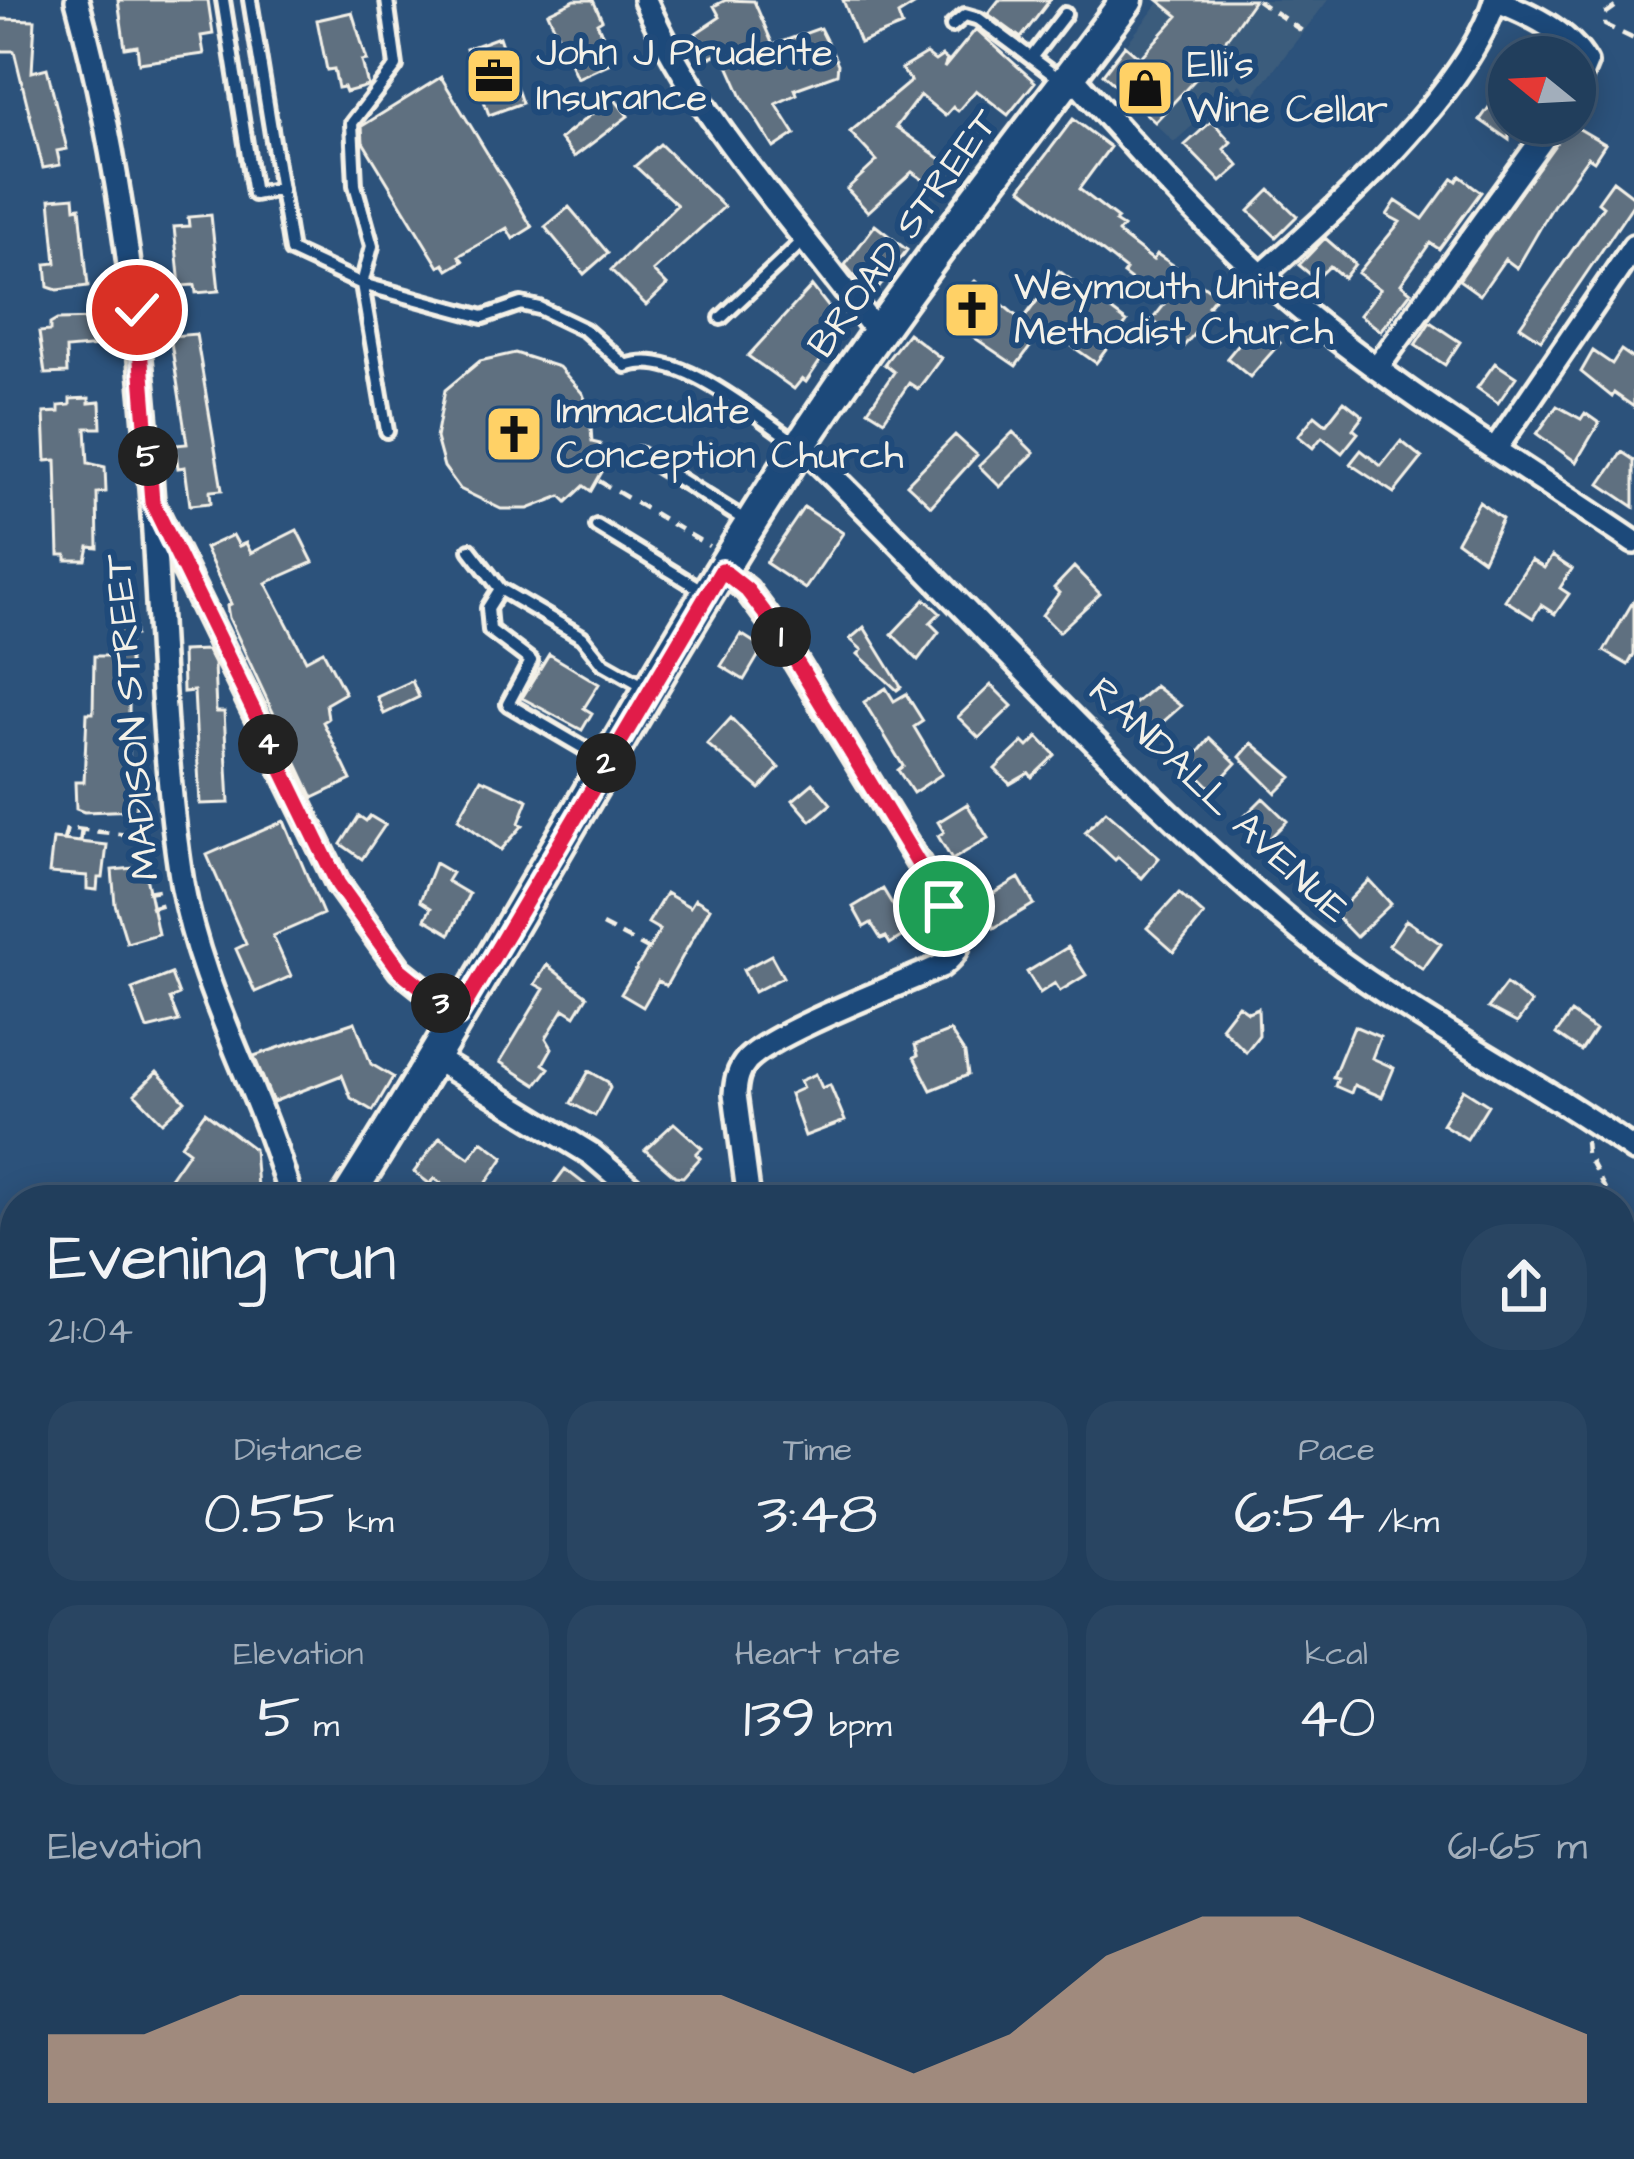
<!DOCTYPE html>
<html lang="en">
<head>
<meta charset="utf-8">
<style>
  body { margin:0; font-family:"Architects Daughter",sans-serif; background:#294562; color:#f1f3f6; height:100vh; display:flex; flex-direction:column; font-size:45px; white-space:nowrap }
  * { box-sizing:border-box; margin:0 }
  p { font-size:39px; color:#a2aebb }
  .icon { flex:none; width:66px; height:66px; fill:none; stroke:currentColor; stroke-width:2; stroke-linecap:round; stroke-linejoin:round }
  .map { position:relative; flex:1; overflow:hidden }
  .panel { position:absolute; left:0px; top:1185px; width:1635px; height:975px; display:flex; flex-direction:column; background:#213e5c; border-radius:48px 48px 0 0; box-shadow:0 6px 30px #0003,0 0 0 3px #3e5772 }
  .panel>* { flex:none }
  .needle { width:78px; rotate:288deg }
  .buttons { position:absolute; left:1488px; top:36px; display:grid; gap:24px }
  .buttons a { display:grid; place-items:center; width:108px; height:108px; border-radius:50%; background:#213e5c; box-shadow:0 6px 30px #0003,0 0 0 3px #3e5772; font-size:60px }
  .pin { position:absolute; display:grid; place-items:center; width:102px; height:102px; color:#fff; margin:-51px; border:6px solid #fff; border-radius:50%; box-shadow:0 3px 12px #0007 }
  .km { position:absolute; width:60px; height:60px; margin:-30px; border-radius:50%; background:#222; color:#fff; font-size:33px; line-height:60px; text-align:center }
  .round { display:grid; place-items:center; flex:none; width:126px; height:126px; border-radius:48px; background:#294562 }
  .summary { display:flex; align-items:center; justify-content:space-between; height:204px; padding:0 48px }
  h1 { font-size:66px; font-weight:600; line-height:90px }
  .metrics { display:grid; grid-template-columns:repeat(3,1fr); gap:18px; height:204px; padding:12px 48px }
  .metrics div { display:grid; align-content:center; border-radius:30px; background:#294562; text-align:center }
  .metrics b { font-size:60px; font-weight:600 }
  .metrics small { font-size:33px; font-weight:400 }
  .metrics p { font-size:33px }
  .chart { height:336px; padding:24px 48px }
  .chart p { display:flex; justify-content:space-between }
  .chart svg { width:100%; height:216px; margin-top:12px; fill:#d6ab8b; opacity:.7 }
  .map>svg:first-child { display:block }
  .built { fill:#3b5b7c }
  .building { fill:#5f7080; stroke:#f4f1e8; stroke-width:3 }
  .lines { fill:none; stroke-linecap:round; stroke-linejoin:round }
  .service-casing { stroke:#f4f1e8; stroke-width:20 }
  .minor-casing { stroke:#f4f1e8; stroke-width:30 }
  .secondary-casing { stroke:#f4f1e8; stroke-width:39 }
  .path { stroke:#f4f1e8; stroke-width:4.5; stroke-dasharray:12 9; stroke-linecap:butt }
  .service { stroke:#1f4a7a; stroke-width:10 }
  .minor { stroke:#1f4a7a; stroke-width:21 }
  .secondary { stroke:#1f4a7a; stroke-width:30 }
  .route-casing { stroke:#fff; stroke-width:24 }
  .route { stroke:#e11d48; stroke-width:15 }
  .labels { text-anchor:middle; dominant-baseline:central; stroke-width:12; stroke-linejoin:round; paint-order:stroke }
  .poi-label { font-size:39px; fill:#f4f1e8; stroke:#1f4a7a; text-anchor:start }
  .street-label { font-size:39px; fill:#f4f1e8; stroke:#1f4a7a }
</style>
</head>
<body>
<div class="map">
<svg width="1634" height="2159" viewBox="0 0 1634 2159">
  <rect width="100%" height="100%" fill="#2c527b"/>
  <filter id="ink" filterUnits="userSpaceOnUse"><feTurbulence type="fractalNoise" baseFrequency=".00833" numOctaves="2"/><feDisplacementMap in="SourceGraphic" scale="24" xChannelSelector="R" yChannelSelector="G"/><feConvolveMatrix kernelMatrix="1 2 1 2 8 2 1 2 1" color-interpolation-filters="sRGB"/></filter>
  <g filter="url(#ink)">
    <path class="built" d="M1161 0H1328L1252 98 1240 84 1174 142 1103 74Z"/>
    <path class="building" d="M118 0H208L213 34 201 36 204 54 139 63 137 46 125 48Z
      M575 0H593L602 20 597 23 615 61 577 78 548 13Z
      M726 0 754 1 773 45 820 28 838 64 837 74 795 89 797 94 776 104 795 134 774 148 742 97 722 52 707 59 696 33 720 17 714 6Z
      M843 0H922L898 15 902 26 860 43Z
      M999 0H1050L1021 38 988 14Z
      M1158 0H1254L1205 69 1155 122 1103 74 1125 45 1140 58 1178 16Z
      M352 12 367 60 362 61 368 86 346 92 344 87 338 88 334 69 327 70 317 20Z
      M0 19 35 20 32 72 47 68 67 149 57 151 60 165 43 168 14 51H0Z
      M976 29 1035 82 1008 115 976 90 958 111 953 107 945 116 920 95 896 127 948 164 932 186 912 172 868 212 847 189 877 161 850 132 911 81 901 69 926 54 935 61 942 56 947 60 944 68Z
      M499 37 522 103 489 115 466 49Z
      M441 77 532 227 513 239 507 228 459 256 463 261 448 270 444 264 439 267 363 142 362 126Z
      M1497 96 1509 104V123H1535L1526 137 1509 125V140L1480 120Z
      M613 97 628 116 574 157 560 139Z
      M1073 119 1110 147 1079 189 1118 219 1115 222 1123 227 1118 233 1153 260 1157 254 1217 295 1208 306 1214 310 1184 346 1152 320 1164 305 1123 274 1126 270 1021 188Z
      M1212 121 1231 142 1224 149 1239 166 1221 182 1185 145Z
      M1569 123 1605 144 1594 161 1588 157 1553 206 1517 268 1505 259 1480 295 1459 280Z
      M660 144 724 207 653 271 667 285 646 305 611 270 677 205 635 166Z
      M1460 176 1481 192 1439 249 1430 243 1401 284 1411 292 1381 331 1360 315 1380 289 1358 273 1400 222 1387 215 1396 201 1423 219 1453 178 1457 181Z
      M1613 181 1634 197V203L1541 340 1520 326 1603 206 1598 202Z
      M1270 190 1297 216 1276 237 1249 211Z
      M74 197 75 208 80 207 88 286 57 290 48 287 46 264 56 263 50 199Z
      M569 207 608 253 584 274 545 227Z
      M211 215 219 291 196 293 195 285 180 286 174 227 189 226 188 217Z
      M875 225 907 250 872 297 845 265Z
      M1325 238 1355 264 1344 278 1330 266 1316 279 1299 265Z
      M1059 271 1127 322 1096 363 1045 327 1016 366 947 319 953 311 949 308 975 281 1022 321Z
      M812 286 834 314 829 322 841 330 806 382 802 379 794 389 748 356Z
      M99 319 100 346 66 349 67 373 45 374 39 332 50 331V324L57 320Z
      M1430 322 1460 342 1445 365 1415 345Z
      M1256 323 1280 343 1250 377 1227 358Z
      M908 333 941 358 918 389 909 383 884 420 868 410 894 372 884 364Z
      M196 334 222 490 210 491 211 503 190 505 185 467 178 468 175 445 187 444 170 336Z
      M1621 350 1634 359V407L1614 393 1612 397 1581 372 1593 351 1612 364Z
      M515 353 559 367 583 394 590 413 592 442 600 444 597 468 603 470 591 491 584 486 567 502 561 496 528 509H501L460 489 444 467 436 438 445 390 480 361Z
      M1495 363 1516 377 1498 403 1477 388Z
      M89 398V403L100 402 101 428H86L88 463 105 467 106 492 97 493 98 548 89 547 86 560H66V555H59L56 460 46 461 44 413 59 412V406L70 405V399Z
      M1344 401 1363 416 1353 429 1358 433 1342 453 1322 437 1313 448 1298 436 1315 415 1326 424Z
      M1557 406 1581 419 1585 413 1599 423 1576 462 1537 434Z
      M1013 432 1034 453 1000 487 979 466Z
      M955 435 977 455 931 506 907 484Z
      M1401 441 1422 458 1394 493 1350 464 1361 450 1381 466Z
      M1622 452 1634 460V507L1600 484Z
      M1479 502 1502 519 1483 560 1457 541Z
      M804 507 843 533 805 589 766 563Z
      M297 530 313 562 266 583 306 660 323 651 345 693 326 704 328 719 323 722 351 780 313 798 229 618 227 606 231 604 205 548 233 535 239 546 246 543 251 553Z
      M1552 556 1572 569 1560 588 1569 594 1555 614 1541 605 1533 618 1505 600 1531 560 1544 568Z
      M1074 567 1100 594 1059 632 1042 615 1059 593 1054 588Z
      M925 599 940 613 930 623 939 632 918 660 892 634Z
      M1634 600V654L1628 665 1604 651Z
      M134 614 135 635H129V780H136L137 810 84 812 76 809 75 782H84L87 713H93L94 656H114L112 615Z
      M864 627 901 687 897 690 858 654 862 650 850 639Z
      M741 634 763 648 744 680 721 666Z
      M207 650 214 664 216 712H224L229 803 200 804 194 691 183 692 182 651Z
      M549 654 599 684 584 708 592 713 582 730 522 698Z
      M412 681 419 697 384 714 377 697Z
      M991 685 1012 706 979 738 958 717Z
      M1155 686 1181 706 1147 736 1140 730 1137 733 1123 713Z
      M886 688 894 701 906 694 923 721 914 727 942 774 913 793 898 770 903 766 864 702Z
      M731 718 779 768 760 789 707 744Z
      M1038 737 1055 755 1032 777 1029 773 1010 784 995 769 1023 742 1028 747Z
      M1210 738 1236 763 1212 789 1201 778 1196 783 1183 771Z
      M1252 743 1292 777 1276 793 1240 757Z
      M481 779 528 800 519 823 523 825 501 850 458 819Z
      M813 783 831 804 811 821 793 800Z
      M1263 798 1287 821 1261 847 1237 824Z
      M967 804 988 838 952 860 938 836 944 832 938 822Z
      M1106 811 1159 858 1142 878 1118 857 1115 860 1085 832Z
      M359 816 366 821 370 816 385 825 362 859 341 844Z
      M284 821 323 914 273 936 291 976 255 992 236 949 246 944 207 855Z
      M53 839 107 845 103 878H98L97 890 87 889V876L49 873Z
      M435 863 452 873 447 881 469 894 450 934 425 919 431 908 420 901Z
      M144 867 158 934 127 943 115 904 112 870Z
      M1019 878 1034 904 994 928 979 902Z
      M1369 880 1391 904 1356 937 1335 915Z
      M883 889 909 932 890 944 886 937 881 939 871 923 864 927 853 907Z
      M666 893 690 907 695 899 710 908 666 986 658 981 643 1007 621 994 660 930 648 923Z
      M1179 893 1204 915 1174 952 1147 928Z
      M1406 920 1441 944 1423 969 1389 945Z
      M1068 947 1086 975 1060 991 1055 983 1040 993 1027 972Z
      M771 955 783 977 754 992 743 970Z
      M547 965 587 996 575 1016 564 1009 546 1038 552 1048 543 1064 549 1068 536 1085 500 1062 544 989 535 984Z
      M171 974 179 995 170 999 179 1021 147 1029 132 989Z
      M1506 984 1531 1003 1517 1023 1488 1008Z
      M1238 1005 1248 1012 1258 1008 1259 1035 1246 1052 1221 1027Z
      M1571 1013 1595 1030 1581 1051 1556 1034Z
      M355 1022 371 1064 393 1077 373 1111 351 1098 342 1075 273 1102 254 1056Z
      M1354 1026 1380 1037 1372 1058 1394 1068 1382 1097 1354 1085 1351 1093 1335 1086 1338 1078 1333 1077Z
      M950 1031 965 1054 968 1075 931 1090 914 1057 918 1055 915 1045Z
      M589 1071 608 1082 610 1088 595 1116 571 1103Z
      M157 1072 185 1101 162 1122 135 1094Z
      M816 1074 822 1088 830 1085 845 1121 805 1136 790 1094 803 1088 800 1081Z
      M1463 1089 1488 1105 1467 1139 1442 1124Z
      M205 1112 254 1149 258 1200H182L164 1187 189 1151 181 1145Z
      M674 1123 702 1148 696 1154 700 1158 683 1177 675 1176 645 1150Z
      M440 1137 469 1158 482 1141 504 1157 475 1200 457 1195 434 1178 430 1184 414 1172Z
      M565 1169 587 1186 577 1200H542Z"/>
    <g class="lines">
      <g class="service-casing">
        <path id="service" d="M223 0 254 194 281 189
          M250 0 291 251 362 284 387 431
          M387 0 396 66 352 123 355 185 372 246 362 284 483 317 521 304 539 308 585 330 626 366C677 346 755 416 798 444
          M952 26 965 15 979 19 1062 81
          M1031 58 1065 14
          M721 318 805 239
          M639 454 748 522
          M597 526 705 592
          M470 550 500 589 582 637 603 663 647 688
          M500 589 488 608 490 630 531 661 508 704 602 759
          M1620 1644 1634 1635
          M475 2159 629 2145"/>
      </g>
      <g class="minor-casing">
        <path id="minor" d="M77 0C122 166 140 331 152 502 161 628 162 757 182 883 201 994 262 1092 291 1200
          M645 0C700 125 798 224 878 334
          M1071 75C1139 152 1210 232 1288 299 1395 390 1518 463 1634 542
          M1262 275C1334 212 1468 91 1495 0 1528 13 1568 31 1586 63L1575 90
          M1377 368 1554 123
          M801 445C967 605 1120 782 1298 929 1402 1015 1525 1072 1634 1150
          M1496 448 1634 246
          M157 513 338 884 400 970 458 1016
          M722 570 747 590 776 629 957 926C962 945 957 954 941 966 899 985 774 1032 747 1060 738 1070 736 1081 735 1094L749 1200
          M432 1057 591 1154 645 1200
          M0 1245 15 1253
          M1620 1442 1634 1440
          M1620 2072H1634
          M1462 2159 1466 2145"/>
      </g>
      <g class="secondary-casing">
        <path id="secondary" d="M346 1200C503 952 640 692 800 446 901 292 1017 147 1127 0
          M0 1955 15 1920"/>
      </g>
      <path class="path" d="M1257 0 1305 33
        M1615 7 1605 14V25L1634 39
        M599 481 709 546
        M64 840 67 828 153 838
        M80 843 82 829
        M145 876 163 873
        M147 892 165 889
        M150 908 167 903
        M602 925 652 951
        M1585 1141 1586 1153 1611 1200
        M1620 1685 1634 1686"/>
      <use href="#service" class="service"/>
      <use href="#minor" class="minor"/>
      <use href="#secondary" class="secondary"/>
    </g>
  </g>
  <g class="lines" filter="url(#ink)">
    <g class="route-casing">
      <path id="route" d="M137 310 152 502 338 884 400 970 458 1016 722 570 747 590 776 628 944 906"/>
    </g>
    <use href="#route" class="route"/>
  </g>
  <defs>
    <g id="office-square" transform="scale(3)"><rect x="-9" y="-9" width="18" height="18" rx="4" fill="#ffd166" stroke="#1f4a7a"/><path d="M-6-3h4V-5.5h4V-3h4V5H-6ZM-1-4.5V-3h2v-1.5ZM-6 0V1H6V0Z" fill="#111"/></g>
    <g id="shop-square" transform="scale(3)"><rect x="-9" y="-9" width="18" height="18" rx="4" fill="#ffd166" stroke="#1f4a7a"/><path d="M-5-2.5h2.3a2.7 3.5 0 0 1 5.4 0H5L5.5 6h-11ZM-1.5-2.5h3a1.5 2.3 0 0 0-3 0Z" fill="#111"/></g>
    <g id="church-square" transform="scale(3)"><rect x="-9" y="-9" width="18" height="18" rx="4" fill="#ffd166" stroke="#1f4a7a"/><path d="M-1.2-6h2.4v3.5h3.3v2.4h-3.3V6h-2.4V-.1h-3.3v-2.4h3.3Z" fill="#111"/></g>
  </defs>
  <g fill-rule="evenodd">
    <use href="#office-square" x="494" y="76"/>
    <use href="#shop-square" x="1145" y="88"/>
    <use href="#church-square" x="972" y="310"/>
    <use href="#church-square" x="514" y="434"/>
  </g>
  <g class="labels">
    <g class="poi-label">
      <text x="536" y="54">John J Prudente<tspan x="536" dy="45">Insurance</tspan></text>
      <text x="1187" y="66">Elli's<tspan x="1187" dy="45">Wine Cellar</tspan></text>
      <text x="1014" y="288">Weymouth United<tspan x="1014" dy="45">Methodist Church</tspan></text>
      <text x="556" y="412">Immaculate<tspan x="556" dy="45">Conception Church</tspan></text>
    </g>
    <g class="street-label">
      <text transform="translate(904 234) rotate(-54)">BROAD STREET</text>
      <text transform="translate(133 717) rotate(-95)">MADISON STREET</text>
      <text transform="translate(1218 801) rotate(43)">RANDALL AVENUE</text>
    </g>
  </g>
</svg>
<div class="buttons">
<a><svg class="needle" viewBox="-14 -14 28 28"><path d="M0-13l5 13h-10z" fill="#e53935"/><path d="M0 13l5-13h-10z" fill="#a2aebb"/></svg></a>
</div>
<div class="pin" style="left:944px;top:906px;background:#1e9e55"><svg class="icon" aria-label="arrive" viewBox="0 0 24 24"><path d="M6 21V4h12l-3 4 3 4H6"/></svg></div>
<div class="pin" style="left:137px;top:310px;background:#d93025"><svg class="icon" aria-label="check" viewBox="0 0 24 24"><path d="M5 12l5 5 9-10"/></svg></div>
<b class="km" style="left:781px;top:637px">1</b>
<b class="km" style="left:606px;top:763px">2</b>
<b class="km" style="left:441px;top:1003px">3</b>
<b class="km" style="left:268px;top:744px">4</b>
<b class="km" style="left:148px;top:456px">5</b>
<section class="panel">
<div class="summary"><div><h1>Evening run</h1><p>21:04</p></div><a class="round"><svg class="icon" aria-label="share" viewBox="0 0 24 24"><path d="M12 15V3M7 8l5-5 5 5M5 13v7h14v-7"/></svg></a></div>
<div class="metrics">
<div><p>Distance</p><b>0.55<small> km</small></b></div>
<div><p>Time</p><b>3:48</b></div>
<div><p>Pace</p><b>6:54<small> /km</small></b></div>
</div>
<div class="metrics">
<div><p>Elevation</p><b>5<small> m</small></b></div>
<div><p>Heart rate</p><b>139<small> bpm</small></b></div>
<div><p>kcal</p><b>40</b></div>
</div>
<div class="chart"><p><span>Elevation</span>61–65 m</p>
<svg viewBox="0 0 160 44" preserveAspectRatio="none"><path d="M0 44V30L10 30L20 22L30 22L40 22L50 22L60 22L70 22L80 30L90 38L100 30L110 14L120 6L130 6L140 14L150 22L160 30V44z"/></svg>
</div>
</section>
</div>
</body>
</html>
